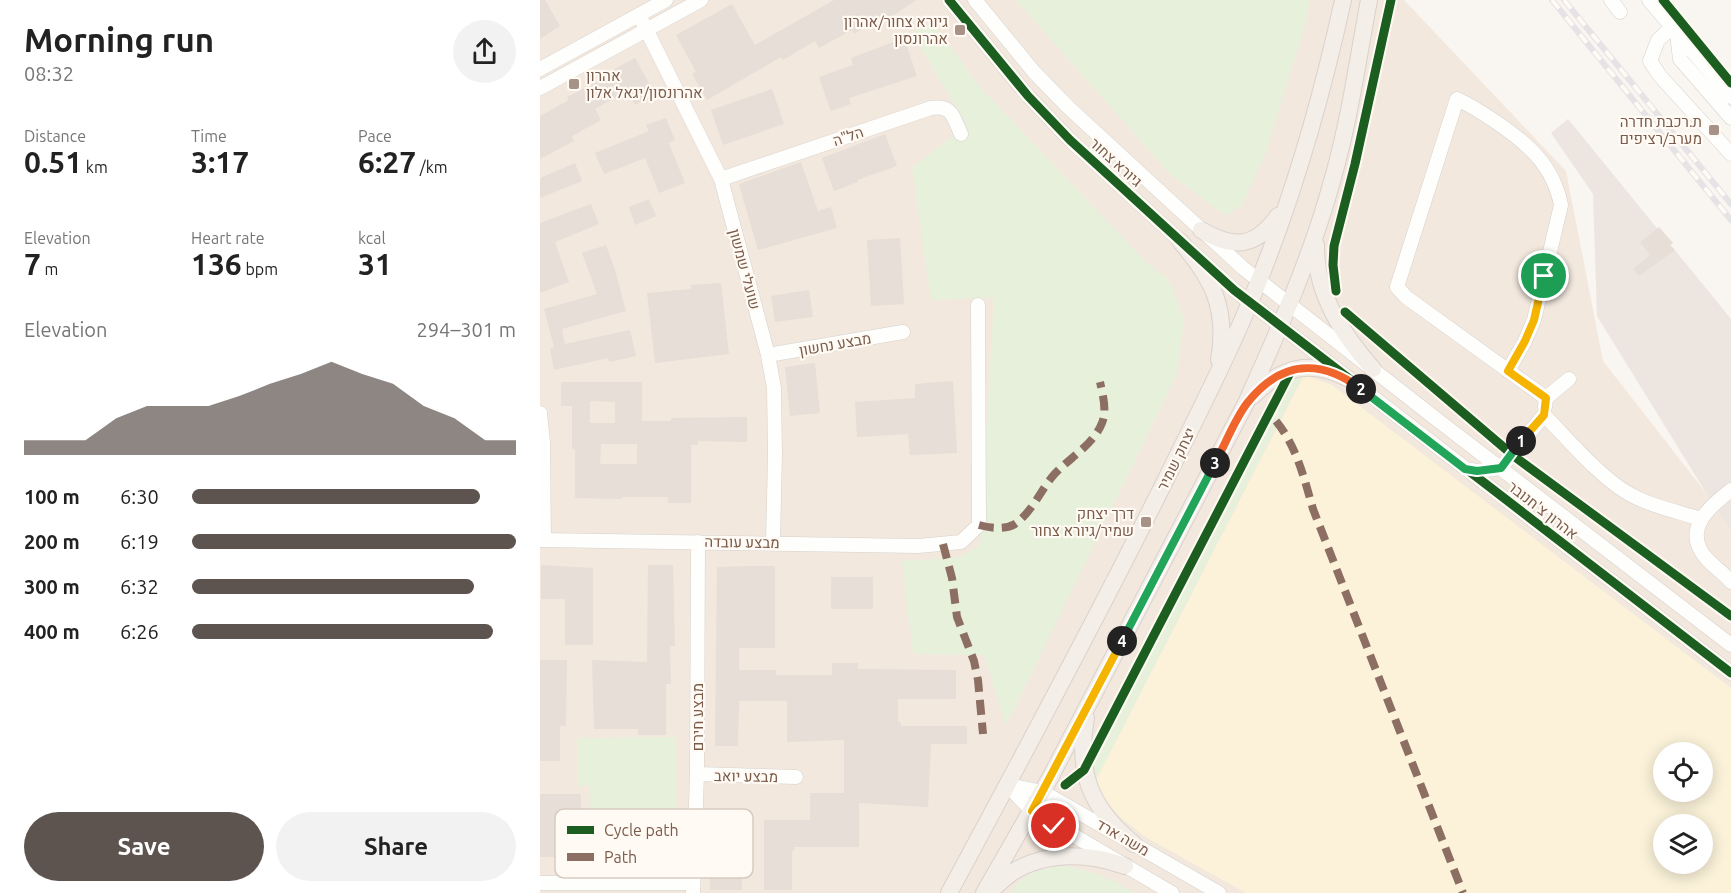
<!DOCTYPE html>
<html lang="en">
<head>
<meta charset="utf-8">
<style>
  body { margin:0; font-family:Ubuntu,Heebo,sans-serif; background:#f2f2f2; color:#222; height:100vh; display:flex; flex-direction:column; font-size:22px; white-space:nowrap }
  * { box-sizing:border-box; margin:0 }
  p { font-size:20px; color:#767676 }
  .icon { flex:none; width:33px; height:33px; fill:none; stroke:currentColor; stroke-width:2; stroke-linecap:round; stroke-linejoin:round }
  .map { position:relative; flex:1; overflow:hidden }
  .sheet { display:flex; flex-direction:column; background:#fff; width:540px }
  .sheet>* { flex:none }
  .tools { position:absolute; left:1113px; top:742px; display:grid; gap:12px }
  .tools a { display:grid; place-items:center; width:60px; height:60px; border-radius:50%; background:#fff; box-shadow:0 3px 15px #0003; font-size:30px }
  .pin { position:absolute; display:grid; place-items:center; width:51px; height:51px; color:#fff; margin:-26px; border:3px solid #fff; border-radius:50%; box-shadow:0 2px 6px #0007 }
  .km { position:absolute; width:30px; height:30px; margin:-15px; border-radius:50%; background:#222; color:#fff; font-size:16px; line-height:30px; text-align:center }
  .round { display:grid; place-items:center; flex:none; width:63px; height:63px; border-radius:32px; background:#f2f2f2 }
  .overview { display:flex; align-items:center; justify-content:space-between; height:102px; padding:0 24px }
  h1 { font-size:33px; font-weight:700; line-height:45px }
  .stats { display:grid; grid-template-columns:repeat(3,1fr); gap:9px; height:102px; padding:6px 24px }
  .stats div { display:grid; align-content:center }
  .stats b { font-size:30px; font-weight:700 }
  .stats small { font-size:16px; font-weight:400 }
  .stats p { font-size:16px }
  .chart { height:168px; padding:12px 24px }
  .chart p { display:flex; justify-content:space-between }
  .chart svg { width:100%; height:108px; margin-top:6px; fill:#5d544f; opacity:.7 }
  .primary-button { display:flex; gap:12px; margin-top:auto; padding:12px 24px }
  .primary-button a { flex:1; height:69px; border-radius:36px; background:#5d544f; color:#fff; font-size:24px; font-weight:700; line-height:69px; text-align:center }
  .primary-button a+a { background:#f2f2f2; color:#222 }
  ul { padding:0 24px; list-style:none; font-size:20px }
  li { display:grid; grid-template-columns:96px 72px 1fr; align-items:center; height:45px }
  li i { height:15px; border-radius:8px; background:#5d544f }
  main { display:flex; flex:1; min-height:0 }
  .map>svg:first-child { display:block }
  .residential { fill:#f2e8de; fill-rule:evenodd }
  .industrial { fill:#ede5e0 }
  .green { fill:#e7f0db }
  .sand { fill:#fbf2d9; fill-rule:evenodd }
  .building { fill:#e6ded7; fill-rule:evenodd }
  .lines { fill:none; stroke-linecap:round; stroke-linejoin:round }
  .minor-casing { stroke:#d7d1cb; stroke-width:15 }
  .major-casing { stroke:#dad1cc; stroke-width:18 }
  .minor { stroke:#fefefd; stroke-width:14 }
  .major { stroke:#f3eee8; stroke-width:16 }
  .rail-casing { stroke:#e6e3e7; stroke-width:6 }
  .rail { stroke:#fffaf3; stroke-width:4; stroke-dasharray:11; stroke-linecap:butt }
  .quiet { stroke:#8d6e63; stroke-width:8; stroke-dasharray:15 8; stroke-linecap:butt }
  .cycleway-casing { stroke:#fffaf3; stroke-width:13 }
  .cycleway { stroke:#1b5e20; stroke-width:9 }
  .split-1-casing { stroke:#fff; stroke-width:12 }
  .split-2-casing { stroke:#fff; stroke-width:12 }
  .split-3-casing { stroke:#fff; stroke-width:12 }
  .split-4-casing { stroke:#fff; stroke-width:12 }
  .split-5-casing { stroke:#fff; stroke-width:12 }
  .split-1 { stroke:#f5b400; stroke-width:8 }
  .split-2 { stroke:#22a559; stroke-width:8 }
  .split-3 { stroke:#f0652b; stroke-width:8 }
  .split-4 { stroke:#22a559; stroke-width:8 }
  .split-5 { stroke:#f5b400; stroke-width:8 }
  .poi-dot { fill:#a69286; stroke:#fffaf3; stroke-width:2 }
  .labels { text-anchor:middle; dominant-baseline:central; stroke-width:4.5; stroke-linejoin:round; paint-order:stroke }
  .poi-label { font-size:15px; fill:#7a5c4d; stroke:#fffaf3; text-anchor:end }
  .street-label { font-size:15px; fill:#7a5c4d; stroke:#fffaf3 }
  .key { fill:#fffaf3; stroke:#d7cbc1; stroke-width:1.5 }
  .key-label { font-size:16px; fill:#7a5c4d }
</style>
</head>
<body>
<main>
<section class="sheet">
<div class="overview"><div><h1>Morning run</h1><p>08:32</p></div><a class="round"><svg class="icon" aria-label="share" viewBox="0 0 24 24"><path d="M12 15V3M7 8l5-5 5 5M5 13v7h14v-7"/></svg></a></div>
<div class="stats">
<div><p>Distance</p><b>0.51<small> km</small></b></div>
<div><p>Time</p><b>3:17</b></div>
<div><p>Pace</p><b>6:27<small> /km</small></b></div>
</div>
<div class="stats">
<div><p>Elevation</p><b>7<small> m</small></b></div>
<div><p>Heart rate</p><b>136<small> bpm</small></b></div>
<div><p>kcal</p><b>31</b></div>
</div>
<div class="chart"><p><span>Elevation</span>294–301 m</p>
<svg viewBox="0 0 160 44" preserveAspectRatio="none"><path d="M0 44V38L10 38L20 38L30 29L40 24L50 24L60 24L70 20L80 15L90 11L100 6L110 11L120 15L130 24L140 29L150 38L160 38V44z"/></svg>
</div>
<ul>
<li><b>100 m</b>6:30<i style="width:89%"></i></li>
<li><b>200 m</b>6:19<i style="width:100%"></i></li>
<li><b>300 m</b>6:32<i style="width:87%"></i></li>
<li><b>400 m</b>6:26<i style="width:93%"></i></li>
</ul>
<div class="primary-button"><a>Save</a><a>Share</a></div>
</section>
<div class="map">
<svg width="1191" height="893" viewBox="0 0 1191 893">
  <rect width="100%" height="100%" fill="#f9f5f0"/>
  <path class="residential" d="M0 0H864L1026 171 1063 361 1191 525V893H0ZM1124 753H1162V792H1124ZM1124 825H1162V864H1124Z"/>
  <path class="industrial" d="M1028 119 1191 319V529L1173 504 1057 316 1053 194 1011 133Z"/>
  <path class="green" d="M476 0H770L767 18 726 152 701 207 685 215 630 174Z
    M395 25 439 86 608 264 629 279 644 319 637 374 466 726 444 655 373 654 362 561 420 557 440 545 454 297 391 300 372 167 427 126 372 32Z
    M764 375 756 389 555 782 552 764 554 744 688 486 732 396 746 381Z
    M135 737V871L51 870 50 785 37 786V738Z
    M524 866C551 870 572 879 595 893H471C485 871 499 869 524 866Z"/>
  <path class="sand" d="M764 375 792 385 1191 688V893H706L607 838 582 819 564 799 555 782ZM1124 753H1162V792H1124ZM1124 825H1162V864H1124Z"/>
  <path class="building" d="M0 0H5L20 26 0 39Z
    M294 0H377L341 23 339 19 314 34 312 30 279 48 275 41 243 60 241 57 167 100 152 74 156 72 136 35 192 4 215 45Z
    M364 38 377 76 309 98 311 104 291 111 279 77 313 65 311 58Z
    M95 58 115 94 95 105 87 91 55 109 61 120 32 136 34 141 0 159V116L29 100 27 97 60 80 58 78Z
    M232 89 244 124 183 145 171 110Z
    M126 118 135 140 129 143 145 183 119 193 105 158 64 174 55 153 109 131 106 125Z
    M345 134 357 166 317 180 318 182 294 191 282 158Z
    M261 162 278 211 291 207 297 228 218 250 199 184Z
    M35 163 42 181 0 198V178Z
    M109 199 116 216 95 225 89 207Z
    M51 204 59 224 15 242 29 282 0 293V223Z
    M1119 227 1133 243 1130 245 1135 250 1099 276 1093 269 1110 255 1100 242Z
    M360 238 364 304 331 306 327 240Z
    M66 245 75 270 86 311 22 329 25 344 90 330 96 356 69 362 68 358 14 370 10 348 14 347 4 309 57 294 42 253Z
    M181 283 189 354 115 363 107 293 151 289V285Z
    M269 290 273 317 235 322 231 296Z
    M275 363 280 413 250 416 245 367Z
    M413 381 417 453 370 455 368 434 317 437 315 402 375 398V384Z
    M21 382H102V421H131V418L207 417V442L158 441V445H151V503H128V497H82V499L35 498V449H32V406H21ZM50 401 75 402V423H50ZM61 444H97V464H60Z
    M1 565 53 568V645H25V599H1Z
    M108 565H133L135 646H130L131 684H126V735H98V729H54L52 660 107 662Z
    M212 566H235V648H199V670H236V675H292V663H318V669L416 670V699H358V722H361V726H427V744H391L388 807 319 803V847H254V851H252V890H224V820H270V793H304V740L247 742V701H199L198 746H175L177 567Z
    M291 577H333V609H291Z
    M0 660H27L26 726H20V761H0Z
    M0 794H41V857H0Z
    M168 821H201L202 890H170Z"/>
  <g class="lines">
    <g class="minor-casing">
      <path id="minor" d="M409 0 488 96 530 140 694 290 1191 673
        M435 0 494 72 528 107 703 268 904 425 1191 645
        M1071 0 1080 12
        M1109 0 1191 97
        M99 15 181 179 228 355 234 388 235 454 233 542
        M1131 28 1118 40 1110 61 1120 76 1191 154
        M1137 34 1140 59 1191 118
        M0 69 126 0
        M0 88 161 0
        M181 179 391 108C413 105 413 117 421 134
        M228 355 363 332
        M968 371 985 341 994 320 1021 205C1013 164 986 142 953 120 941 112 930 105 917 99L857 287 866 297 1006 398
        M1005 407 1006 398 1029 379
        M0 413 3 442 4 540
        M925 469 937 471 961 468 1004 415C1027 438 1059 476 1086 492 1109 506 1136 511 1161 519
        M1191 490C1169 507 1141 530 1167 559 1174 567 1184 573 1191 582
        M0 540 378 546 421 542 439 525 438 305
        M157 774 256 777
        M467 785 503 792 679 893
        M467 785 492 811 632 893
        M0 883H153
        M153 893 157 774 158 542"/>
    </g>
    <g class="major-casing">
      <path id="major" d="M661 230C694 249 715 248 738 216
        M640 241C673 279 688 309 679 360
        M776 245C775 293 802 334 833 369
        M713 396C741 367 770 359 807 378
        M546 718C536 772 551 809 594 844
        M451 890C458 885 465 877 473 872 507 851 549 853 585 866
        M409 893C483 756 557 618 626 479 658 414 691 350 718 283 755 191 782 96 803 0
        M444 893 511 776 706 403C740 328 773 253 794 174 810 117 818 58 829 0"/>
    </g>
    <use href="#minor" class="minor"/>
    <use href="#major" class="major"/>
    <g class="rail-casing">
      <path id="rail" d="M1012 0 1191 220
        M1024 0 1191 204"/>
    </g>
    <use href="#rail" class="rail"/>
    <path class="quiet" d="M736 421C757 447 764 478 773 509L923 893
      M439 525C450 528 465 530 475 524 491 513 500 492 512 477 527 459 553 446 562 423 567 411 563 395 560 382
      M403 544 412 578 417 617 434 661 438 680 443 734"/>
    <g class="cycleway-casing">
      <path id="cycleway" d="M409 0 488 96 530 140 694 290 1191 673
        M1123 0 1191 83
        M796 291 793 265 794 246 815 164 851 0
        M805 312 975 457 1191 616
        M525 785 544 770 752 369"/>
    </g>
    <use href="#cycleway" class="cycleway"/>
  </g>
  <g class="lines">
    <g class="split-1-casing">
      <path id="split-1" d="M981 441 1004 415 1006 398 968 371 985 341 994 320 1004 276"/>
    </g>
    <g class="split-2-casing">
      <path id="split-2" d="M821 389 925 469 937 471 961 468 981 441"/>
    </g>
    <g class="split-3-casing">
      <path id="split-3" d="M675 463C685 445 695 418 708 402 741 361 780 358 821 389"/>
    </g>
    <g class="split-4-casing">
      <path id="split-4" d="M582 641 675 463"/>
    </g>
    <g class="split-5-casing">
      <path id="split-5" d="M514 826 492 811 582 641"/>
    </g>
    <use href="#split-1" class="split-1"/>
    <use href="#split-2" class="split-2"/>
    <use href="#split-3" class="split-3"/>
    <use href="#split-4" class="split-4"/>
    <use href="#split-5" class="split-5"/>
  </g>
  <g class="poi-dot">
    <rect x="414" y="24" width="12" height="12" rx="3"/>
    <rect x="28" y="78" width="12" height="12" rx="3"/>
    <rect x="1168" y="124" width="12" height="12" rx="3"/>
    <rect x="600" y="516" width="12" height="12" rx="3"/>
  </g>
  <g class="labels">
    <g class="poi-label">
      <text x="408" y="21">גיורא צחור/אהרון<tspan x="408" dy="17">אהרונסון</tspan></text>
      <text x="46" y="75" text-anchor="start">אהרון<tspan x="46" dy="17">אהרונסון/יגאל אלון</tspan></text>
      <text x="1162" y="121">ת.רכבת חדרה<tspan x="1162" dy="17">מערב/רציפים</tspan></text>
      <text x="594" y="513">דרך יצחק<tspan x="594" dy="17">שמיר/גיורא צחור</tspan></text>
    </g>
    <g class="street-label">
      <text transform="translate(308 136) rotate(-19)">הל"ה</text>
      <text transform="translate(576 162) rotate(42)">גיורא צחור</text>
      <text transform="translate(205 269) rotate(75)">שועלי שמשון</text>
      <text transform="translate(295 344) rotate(-10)">מבצע נחשון</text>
      <text transform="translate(636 459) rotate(-64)">יצחק שמיר</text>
      <text transform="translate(1003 510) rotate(38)">אהרון צ'חנובר</text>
      <text transform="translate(202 542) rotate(1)">מבצע עובדה</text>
      <text transform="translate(157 717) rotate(-90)">מבצע חירם</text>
      <text transform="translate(206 776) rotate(1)">מבצע יואב</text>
      <text transform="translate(583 837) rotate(30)">משה ארד</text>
    </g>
  </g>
  <rect x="15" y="809" width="198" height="69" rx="9" class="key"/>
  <rect x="27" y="826" width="27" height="8" fill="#1b5e20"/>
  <rect x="27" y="853" width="27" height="8" fill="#8d6e63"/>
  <g class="key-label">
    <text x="64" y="836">Cycle path</text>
    <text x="64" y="863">Path</text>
  </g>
</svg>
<div class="tools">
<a><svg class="icon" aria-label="locate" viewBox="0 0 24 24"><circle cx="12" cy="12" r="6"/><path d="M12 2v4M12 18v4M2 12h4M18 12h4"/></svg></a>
<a><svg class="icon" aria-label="layers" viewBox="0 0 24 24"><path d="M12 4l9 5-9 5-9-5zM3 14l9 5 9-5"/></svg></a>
</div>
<div class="pin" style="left:1004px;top:276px;background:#1e9e55"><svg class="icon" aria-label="arrive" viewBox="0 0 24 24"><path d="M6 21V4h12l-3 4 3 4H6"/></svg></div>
<div class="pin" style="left:514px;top:826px;background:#d93025"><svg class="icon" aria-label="check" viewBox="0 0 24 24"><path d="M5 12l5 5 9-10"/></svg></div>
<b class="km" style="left:981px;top:441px">1</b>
<b class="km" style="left:821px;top:389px">2</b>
<b class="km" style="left:675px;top:463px">3</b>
<b class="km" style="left:582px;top:641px">4</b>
</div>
</main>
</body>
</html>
